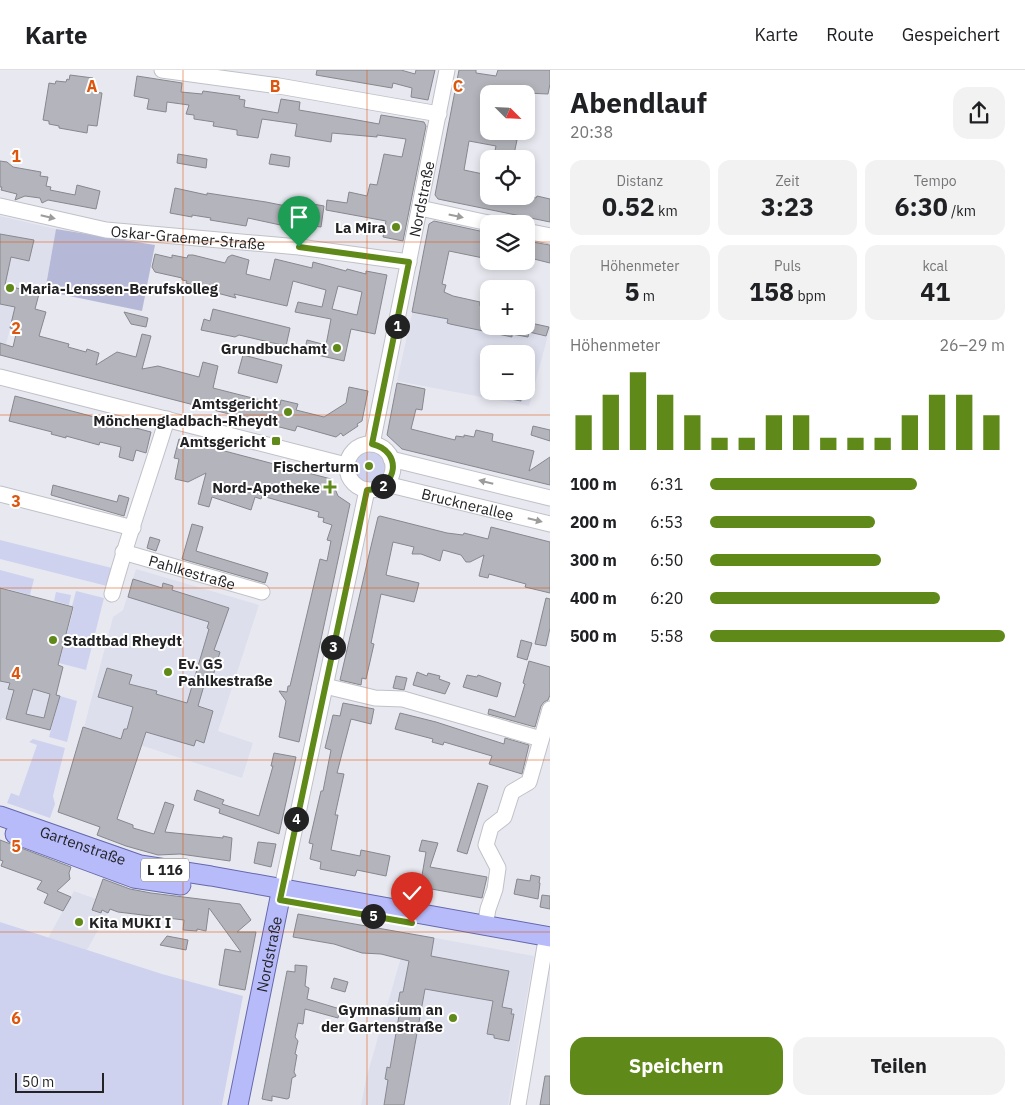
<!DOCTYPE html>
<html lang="de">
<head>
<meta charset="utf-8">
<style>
  body { margin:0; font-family:"IBM Plex Sans",sans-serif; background:#f2f2f2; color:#202124; height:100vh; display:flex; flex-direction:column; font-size:19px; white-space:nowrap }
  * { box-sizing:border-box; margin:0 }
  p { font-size:16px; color:#757577 }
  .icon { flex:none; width:28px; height:28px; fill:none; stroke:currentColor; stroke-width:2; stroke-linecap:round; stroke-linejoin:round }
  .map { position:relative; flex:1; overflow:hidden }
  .sheet { display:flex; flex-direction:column; background:#fff; width:475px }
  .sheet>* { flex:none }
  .needle { width:32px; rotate:114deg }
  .tools { position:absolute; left:480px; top:15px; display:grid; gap:10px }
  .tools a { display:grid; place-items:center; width:55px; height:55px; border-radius:10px; background:#fff; box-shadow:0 2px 8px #0003; font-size:25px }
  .scale { position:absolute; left:15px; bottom:12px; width:89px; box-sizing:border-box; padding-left:5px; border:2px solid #232326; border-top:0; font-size:14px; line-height:18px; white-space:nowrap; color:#232326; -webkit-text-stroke:4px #fff; paint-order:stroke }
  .pin { position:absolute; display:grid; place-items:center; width:42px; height:42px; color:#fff; margin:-51px -21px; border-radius:50% 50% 50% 0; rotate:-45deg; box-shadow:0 0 5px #0007 }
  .pin .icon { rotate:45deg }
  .km { position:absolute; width:25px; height:25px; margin:-12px; border-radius:50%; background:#222; color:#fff; font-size:14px; line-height:25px; text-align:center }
  .round { display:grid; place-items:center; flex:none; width:52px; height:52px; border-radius:15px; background:#f2f2f2 }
  .summary { display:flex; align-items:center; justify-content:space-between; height:85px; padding:0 20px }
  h1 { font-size:28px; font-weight:700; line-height:38px }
  .metrics { display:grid; grid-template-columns:repeat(3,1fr); gap:8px; height:85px; padding:5px 20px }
  .metrics div { display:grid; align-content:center; border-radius:12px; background:#f2f2f2; text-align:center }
  .metrics b { font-size:25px; font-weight:700 }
  .metrics small { font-size:14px; font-weight:400 }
  .metrics p { font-size:14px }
  .chart { height:140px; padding:10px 20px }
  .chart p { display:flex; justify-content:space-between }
  .chart svg { width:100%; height:90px; margin-top:5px; stroke:#5f8918; stroke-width:6 }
  .cta { display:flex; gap:10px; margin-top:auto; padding:10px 20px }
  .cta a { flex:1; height:58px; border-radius:15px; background:#5f8918; color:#fff; font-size:20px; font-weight:700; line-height:58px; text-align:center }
  .cta a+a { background:#f2f2f2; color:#202124 }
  ul { padding:0 20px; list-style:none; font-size:16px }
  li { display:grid; grid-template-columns:80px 60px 1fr; align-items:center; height:38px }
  li i { height:12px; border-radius:6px; background:#5f8918 }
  header { display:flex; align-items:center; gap:30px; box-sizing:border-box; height:70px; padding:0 25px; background:#fff; border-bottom:1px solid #e0e0e0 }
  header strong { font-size:24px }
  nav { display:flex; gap:28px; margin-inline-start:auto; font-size:18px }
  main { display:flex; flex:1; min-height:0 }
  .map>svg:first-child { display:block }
  .built { fill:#dddfed; fill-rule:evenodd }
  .green { fill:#ced2ee }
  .forest { fill:#b5b9d7 }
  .building { fill:#b4b5bc; stroke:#87888e; fill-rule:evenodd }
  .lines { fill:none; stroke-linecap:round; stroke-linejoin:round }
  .minor-casing { stroke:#c0c1c8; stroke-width:17 }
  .major-casing { stroke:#6468ad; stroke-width:21 }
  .minor { stroke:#fff; stroke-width:15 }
  .major { stroke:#b7bbfa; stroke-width:19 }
  .oneway { fill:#9c9c9d }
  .route-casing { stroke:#fff; stroke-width:10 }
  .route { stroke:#5f8918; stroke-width:6 }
  .grid { fill:none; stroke:#de560d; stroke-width:1; stroke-opacity:0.55 }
  .poi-dot { fill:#5f8918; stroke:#fff; stroke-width:2 }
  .labels { text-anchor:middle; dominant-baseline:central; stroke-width:4; stroke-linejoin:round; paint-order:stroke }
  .shield { fill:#fff; stroke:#656567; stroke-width:1 }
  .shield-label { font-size:14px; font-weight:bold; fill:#232326 }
  .street-label { font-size:15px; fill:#232326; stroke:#fff }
  .poi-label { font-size:15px; font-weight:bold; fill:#232326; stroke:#fff; text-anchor:end }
  .grid-label { font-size:16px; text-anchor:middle; font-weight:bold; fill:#de560d; stroke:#fff; stroke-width:4; stroke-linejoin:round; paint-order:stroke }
</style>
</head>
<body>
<header>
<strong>Karte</strong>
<nav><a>Karte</a><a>Route</a><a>Gespeichert</a></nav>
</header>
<main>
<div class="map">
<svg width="550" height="1035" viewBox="0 0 550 1035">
  <rect width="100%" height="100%" fill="#e8e9f0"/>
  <path class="built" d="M0 146 56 159 45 221 21 216 3 286 0 285Z
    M415 230 489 256H526V253L550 258 529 336 397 311ZM489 284H526V321H489Z
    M136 499 259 535 218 661 253 673 242 708 84 657 113 547 123 540Z
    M0 611 60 625 50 660 2 648 0 652Z
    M104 807 120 812 112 835 87 880 48 868 74 821 96 829Z
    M408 863 534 886 508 1035H361L366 1009Z"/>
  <path class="green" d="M354 398a16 16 0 1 1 32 0a16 16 0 1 1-32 0Z
    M0 470 112 498 107 516 0 489Z
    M0 500 34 509 30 525 0 517Z
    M76 521 104 528 86 600 59 593 74 537 72 536Z
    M56 522 71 525 69 535 54 531Z
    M60 626 77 631 67 672 49 667Z
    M33 669 65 678 53 726 55 734 50 748 7 733 11 723 19 726 37 675 29 672Z
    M0 852 162 904 243 926 222 1035H0Z"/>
  <path class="forest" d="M56 159 155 175 142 241 45 221Z"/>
  <path class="building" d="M317 0H401L415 4 416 0H435L428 30 411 27 412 18 393 13 392 18 316 5Z
    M459 0H476V3L496 6 498 0H550V14L548 24 502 22 489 24V39L484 63 517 70 513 89H493L496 76 469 71 464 100 483 104 481 112 489 114V126H526L536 128 537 126 550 129V152L438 129 435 125Z
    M70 5 93 8 92 13 95 14 94 22 102 23 97 56 88 55 87 63 59 58V56L49 54V51L43 50 49 13 55 14 56 11 66 12 67 9 69 10Z
    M137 6 182 13 181 22 202 24 203 21 240 26 239 29 245 30 244 37 278 43 281 29 300 32 299 40 346 48 379 54 381 45 424 52 426 56 403 171 383 167 386 151 326 140 327 130 347 133 349 122 367 126 370 114 377 115 384 84 402 87 406 69 377 65V67L332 63 331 72 295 66 297 54 262 49 258 68 237 65V60L213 56 214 52 194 49V45L186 44 189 35 167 32 166 42 147 39 149 29 134 26Z
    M178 84 207 89 206 98 177 93Z
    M271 84 290 87 289 97 269 94Z
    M0 91 7 92 13 97 41 102 40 106 48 107 46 116 51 117 50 120 75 125 77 115 100 121 96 139 48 130 42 133 40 128 25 126 15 130 17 124 1 120 2 117H0Z
    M175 118 207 125V123L266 132 301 139 302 132 324 136 321 157 285 152V156L248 148 246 156 210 150 211 148 192 145V147L170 143Z
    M434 151 489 163 488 189 449 181 442 214 446 215 444 222 453 226 480 232V236L487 237 486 244 489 245V256H526V252L549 257 546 266 529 262 528 267 512 264V267L450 254 447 253 448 249 412 242 429 154Z
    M0 164 34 170 29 191 11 187 5 215 39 224 35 239 46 242 39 266 69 274 68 277 86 282 87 279 99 283 96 295 117 282 136 287 142 264 151 266 142 299 158 296 199 307 203 292 218 296 213 318 280 335 281 330 298 334 296 340 324 347 346 333 349 317 368 321 362 351 357 354 358 356 343 366 341 363 336 367 297 356 295 361 0 285V273L13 277 17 260 10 258 15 237 0 234Z
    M526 171 550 175V193L526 187Z
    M155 184 172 188V185L187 188 188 185H193L225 193 228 187 232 185 249 190 246 204 270 210 275 189 312 198 313 192 346 201 347 199 366 204V201L387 205 375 264 351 259 344 291 304 282 307 270 326 275 331 249 295 242 298 232 322 237 326 220 293 211 287 236 234 224 236 228 217 223V221L186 213 187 211 182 210V208L155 202 152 197ZM338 216 362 222 357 245 332 239Z
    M213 239 290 258 286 276 239 265 235 267 201 260 204 249 210 251Z
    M124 242 148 248 146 257 131 254Z
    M243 285 282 295 277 313 238 303Z
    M397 313 425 319 422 340 416 339 411 359 455 370 456 366 464 367V365L474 367 476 360 493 364 492 371 534 381 529 401 550 387V415L402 379 387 365Z
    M495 321H522L521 331 494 326Z
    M15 326 151 362 146 383 136 380 133 391 119 387 121 377 100 372 99 375 66 366V368L51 364 52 362 9 351Z
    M533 356 550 360V371L531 365Z
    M179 369 331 409 338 426 350 434 299 672 279 667 286 631 279 621 287 622 288 616H290L320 489 327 491 331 471 327 470 332 455 323 452 324 448 318 447 319 442 262 426 261 429 255 427 251 440 212 427 209 437 198 434 206 403 188 412 175 409 179 389 174 388Z
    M53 415 117 432 119 425 129 428 124 446 51 425Z
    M380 446 447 463 463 465 464 463 488 469 491 457 550 472V523L525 517 526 514 489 504 488 508 479 506 484 485 470 492H466L461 485 443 480 440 491 421 484H412L414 477 393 472 386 505 419 513 414 532 381 524 371 573 374 574 366 609 362 608 361 615 340 610 368 489 378 447Z
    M192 454 203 457 196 481 268 503 265 513 182 489Z
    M150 467 160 470 156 481 147 478Z
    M133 509 162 518 163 513 173 516 172 520 229 538 214 580 220 582 211 613 205 612 198 636 213 641 204 673 196 670 194 676 146 662 117 749 133 755V758L154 764 165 732 174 735 165 762 223 768V766L232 768 230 791 180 784 158 785 126 776 97 765 100 757 58 742 83 657 121 669 124 659H127L133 637 98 627 107 598 132 605 129 614 157 621 156 624 187 633 209 559 207 558 209 552 128 527Z
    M0 518 73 537 58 595 63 597 56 625 60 626 50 660 6 649 14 620 8 619 10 613 0 611ZM33 619 50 624 44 648 26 644Z
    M546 528 550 529V558L546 576 535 574Z
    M521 570 532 573 527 590 517 587Z
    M529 591 550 597V625L548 630 544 632 541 636 535 657 488 644 489 639 515 647 525 614 523 613Z
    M417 602 427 606 428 603 440 606 439 609 450 613 445 624 413 615Z
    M467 605 477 607 478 605 501 613 497 627 463 617Z
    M396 606 407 608 404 620 393 618Z
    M343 633 374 639 371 654 351 649 337 703 344 704 335 745H338L331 780 360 786 361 780 390 786 386 806 357 800 355 806 320 799 321 792 310 789 313 774 309 773 321 721H323L331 680 325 678 333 645 340 646Z
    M400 643 436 652 504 674 505 668 529 675 522 704 489 694 492 686 444 672 443 675 432 672 433 669 395 659Z
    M274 683 296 687 279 764 219 743 220 739 194 730 197 720 224 730 222 734 259 746 273 696H271Z
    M478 713 488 716 467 784 457 781Z
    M0 770 71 797 69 803 70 809 57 821 71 827 63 841 44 833 48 824 37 819 42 811 1 796 3 791 0 790Z
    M422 770 438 773 430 797 487 807 482 828 420 817 426 782 419 781Z
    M258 772 276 774 271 797 254 793Z
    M531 805 540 807 539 813H540L538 829 514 824 517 809 530 811Z
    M103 809 130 819 151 823 240 834 251 850 237 862H256L245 920 219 915 225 879 241 882 209 838 206 861 197 859V861L183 860 184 850 118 842 110 839 108 843 102 840 101 843 92 840Z
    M542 825 550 826V839L540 837Z
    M298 844 434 868 431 886 509 901 502 937 512 939 511 944H514L509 971 494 968V965L487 964 493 931 425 919 404 1035H384L388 1010 385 1009 387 997 390 998 401 934 398 933 400 922H403L409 891 381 884 362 883 334 874 293 867Z
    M167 866 188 870 186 880 160 875Z
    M295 895 307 896 305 916 309 918 307 929 340 939 338 948 305 939 303 954 298 953 295 967 298 971 295 984 297 985 294 1002 296 1006 292 1008 289 1028 287 1029 272 1026V1031L262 1029 287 901 295 902Z
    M334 908 348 912 345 922 331 918Z
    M545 1006H550V1035H540Z"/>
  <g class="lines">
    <g class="minor-casing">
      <g id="minor">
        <path d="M162 0 279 16 439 44"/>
        <path id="s1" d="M0 136 106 160 299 177 409 192"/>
        <path d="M420 138 493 154"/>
        <path d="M526 161 550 166"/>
        <path d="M0 307 346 395"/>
        <circle cx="370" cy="397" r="23"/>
        <path id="s2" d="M372 374 447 0"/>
        <path d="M391 389 550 428"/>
        <path id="s3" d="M386 414 550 454"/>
        <path d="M0 424 133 458"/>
        <path id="s4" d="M123 482 262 522"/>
        <path d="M112 524C128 465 149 408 167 349"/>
        <path d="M325 616 375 628 403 629 541 669"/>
        <path d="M282 818 367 420"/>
        <path d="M485 856 488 839 495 819 498 798 486 775 491 757 504 747 512 722 529 712 550 639"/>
        <path d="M518 1035 545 876"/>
      </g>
    </g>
    <g class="major-casing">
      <g id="major">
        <path id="s5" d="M0 746 140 795 211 806 550 867"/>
        <path d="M15 764 134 808 181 815"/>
        <path id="s6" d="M238 1035 282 818"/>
      </g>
    </g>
    <use href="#minor" class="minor"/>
    <use href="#major" class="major"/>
  </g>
  <defs><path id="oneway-solid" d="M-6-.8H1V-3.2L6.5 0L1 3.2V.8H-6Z" transform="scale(1.25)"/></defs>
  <g class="oneway">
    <use href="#oneway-solid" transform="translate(456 146) rotate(12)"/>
    <use href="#oneway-solid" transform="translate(48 147) rotate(13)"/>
    <use href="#oneway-solid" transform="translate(486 412) rotate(-166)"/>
    <use href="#oneway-solid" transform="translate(535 450) rotate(14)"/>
  </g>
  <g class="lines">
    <g class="route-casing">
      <path id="route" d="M299 177 409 192 372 374C403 381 398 419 367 420L280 830 412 853"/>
    </g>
    <use href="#route" class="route"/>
  </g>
  <path class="grid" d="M183 0V1035M367 0V1035M0 172H489M526 172H550M0 345H550M0 518H550M0 690H550M0 862H550"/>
  <g class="poi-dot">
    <circle cx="396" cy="157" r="5"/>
    <circle cx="10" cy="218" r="5"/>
    <circle cx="337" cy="278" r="5"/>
    <circle cx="288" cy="342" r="5"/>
    <rect x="271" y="366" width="10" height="10" rx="2.5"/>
    <circle cx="369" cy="396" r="5"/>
    <path d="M327.5 409.5h5v5h5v5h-5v5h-5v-5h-5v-5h5z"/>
    <circle cx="53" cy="570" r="5"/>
    <circle cx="168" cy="602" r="5"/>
    <circle cx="79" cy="852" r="5"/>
    <circle cx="453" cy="948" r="5"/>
  </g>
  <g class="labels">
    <rect class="shield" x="141" y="788.5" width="48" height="23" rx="4"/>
    <g class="shield-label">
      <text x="165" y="800">L 116</text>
    </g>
    <g class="street-label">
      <text stroke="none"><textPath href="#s2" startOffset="250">Nordstraße</textPath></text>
      <text stroke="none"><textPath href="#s1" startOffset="191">Oskar-Graemer-Straße</textPath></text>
      <text stroke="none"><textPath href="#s3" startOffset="84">Brucknerallee</textPath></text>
      <text stroke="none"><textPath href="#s4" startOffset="72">Pahlkestraße</textPath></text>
      <text stroke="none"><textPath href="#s5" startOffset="88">Gartenstraße</textPath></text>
      <text stroke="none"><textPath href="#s6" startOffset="154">Nordstraße</textPath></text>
    </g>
    <g class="poi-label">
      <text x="386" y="157">La Mira</text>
      <text x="20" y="218" text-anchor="start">Maria-Lenssen-Berufskolleg</text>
      <text x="327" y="278">Grundbuchamt</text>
      <text x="278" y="333">Amtsgericht<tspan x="278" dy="17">Mönchengladbach-Rheydt</tspan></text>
      <text x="266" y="371">Amtsgericht</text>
      <text x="359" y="396">Fischerturm</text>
      <text x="320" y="417">Nord-Apotheke</text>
      <text x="63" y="570" text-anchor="start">Stadtbad Rheydt</text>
      <text x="178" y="593" text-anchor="start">Ev. GS<tspan x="178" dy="17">Pahlkestraße</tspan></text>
      <text x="89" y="852" text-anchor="start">Kita MUKI I</text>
      <text x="443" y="939">Gymnasium an<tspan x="443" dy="17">der Gartenstraße</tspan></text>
    </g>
  </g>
  <g class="grid-label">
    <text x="92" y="22">A</text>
    <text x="275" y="22">B</text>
    <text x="458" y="22">C</text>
    <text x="16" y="92">1</text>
    <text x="16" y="264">2</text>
    <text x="16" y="437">3</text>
    <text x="16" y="609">4</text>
    <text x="16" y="782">5</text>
    <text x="16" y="954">6</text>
  </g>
</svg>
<div class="tools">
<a><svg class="needle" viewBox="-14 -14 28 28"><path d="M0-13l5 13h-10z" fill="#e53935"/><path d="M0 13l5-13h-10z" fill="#757577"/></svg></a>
<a><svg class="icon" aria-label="locate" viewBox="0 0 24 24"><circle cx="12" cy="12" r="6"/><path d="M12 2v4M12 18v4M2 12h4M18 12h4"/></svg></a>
<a><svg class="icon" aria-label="layers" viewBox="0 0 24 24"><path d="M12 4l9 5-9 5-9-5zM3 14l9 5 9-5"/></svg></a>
<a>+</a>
<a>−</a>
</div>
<div class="scale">50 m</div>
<div class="pin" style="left:299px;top:177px;background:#1e9e55"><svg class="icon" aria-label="arrive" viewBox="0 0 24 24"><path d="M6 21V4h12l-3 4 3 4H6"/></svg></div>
<div class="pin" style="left:412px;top:853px;background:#d93025"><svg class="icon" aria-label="check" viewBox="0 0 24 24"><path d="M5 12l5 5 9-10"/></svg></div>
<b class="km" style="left:397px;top:256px">1</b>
<b class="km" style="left:383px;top:416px">2</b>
<b class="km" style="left:333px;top:577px">3</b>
<b class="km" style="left:296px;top:749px">4</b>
<b class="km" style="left:373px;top:846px">5</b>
</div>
<section class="sheet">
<div class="summary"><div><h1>Abendlauf</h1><p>20:38</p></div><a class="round"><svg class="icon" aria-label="share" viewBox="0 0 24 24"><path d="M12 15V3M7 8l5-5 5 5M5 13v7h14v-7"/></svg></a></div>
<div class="metrics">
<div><p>Distanz</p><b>0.52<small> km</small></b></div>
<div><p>Zeit</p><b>3:23</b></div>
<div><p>Tempo</p><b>6:30<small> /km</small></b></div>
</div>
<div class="metrics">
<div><p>Höhenmeter</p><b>5<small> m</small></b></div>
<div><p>Puls</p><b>158<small> bpm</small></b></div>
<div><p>kcal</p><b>41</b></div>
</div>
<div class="chart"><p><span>Höhenmeter</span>26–29 m</p>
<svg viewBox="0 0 160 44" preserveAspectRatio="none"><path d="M5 44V27M15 44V17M25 44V6M35 44V17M45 44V27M55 44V38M65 44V38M75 44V27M85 44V27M95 44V38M105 44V38M115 44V38M125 44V27M135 44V17M145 44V17M155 44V27"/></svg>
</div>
<ul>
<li><b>100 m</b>6:31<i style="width:70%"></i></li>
<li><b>200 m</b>6:53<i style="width:56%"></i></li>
<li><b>300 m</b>6:50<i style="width:58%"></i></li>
<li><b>400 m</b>6:20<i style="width:78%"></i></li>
<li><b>500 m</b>5:58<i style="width:100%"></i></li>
</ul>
<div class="cta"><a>Speichern</a><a>Teilen</a></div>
</section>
</main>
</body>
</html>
